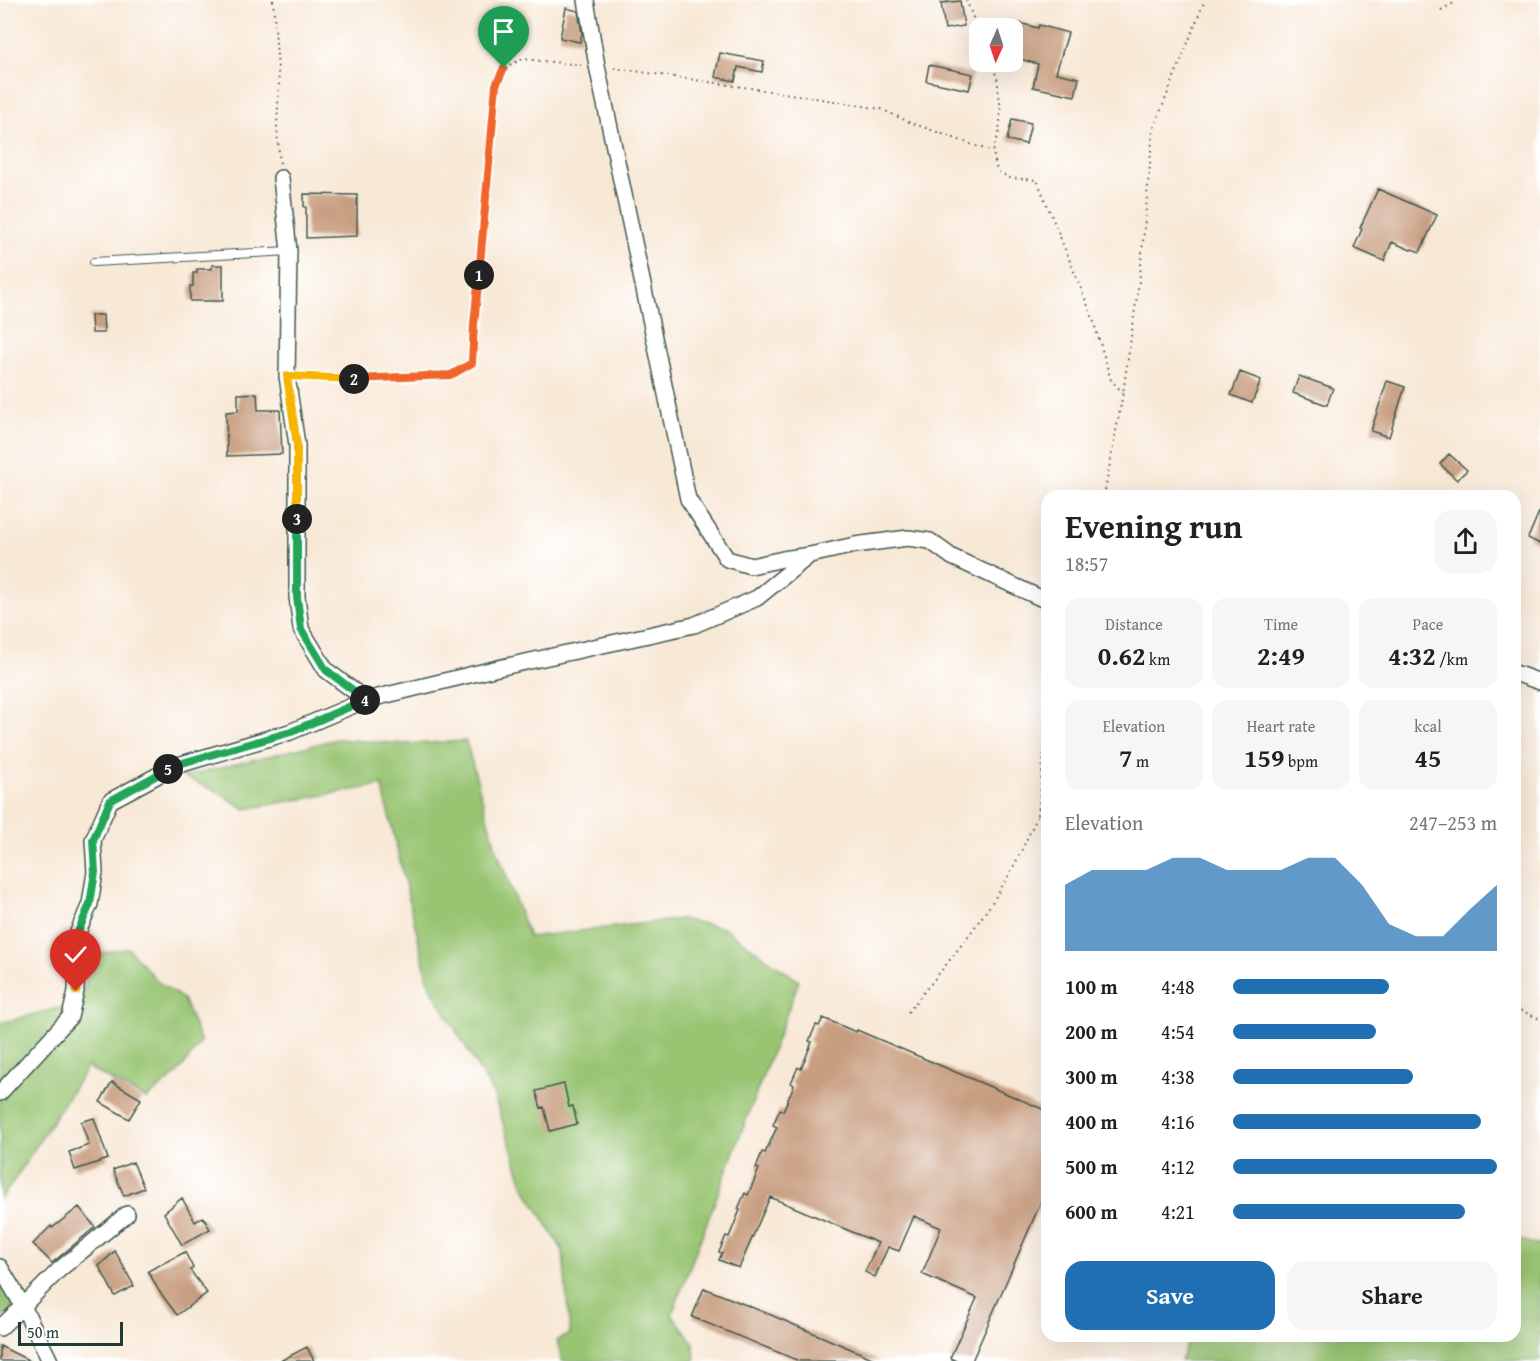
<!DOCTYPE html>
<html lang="en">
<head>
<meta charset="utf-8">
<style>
  body { margin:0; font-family:"Gentium Book Plus",serif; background:#f6f6f6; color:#202124; height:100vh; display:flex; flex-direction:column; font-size:22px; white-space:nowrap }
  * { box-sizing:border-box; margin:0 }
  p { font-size:20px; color:#757577 }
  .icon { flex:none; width:33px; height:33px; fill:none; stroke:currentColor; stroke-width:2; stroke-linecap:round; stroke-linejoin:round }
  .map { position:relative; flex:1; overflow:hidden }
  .side { position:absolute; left:1041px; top:490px; width:480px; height:852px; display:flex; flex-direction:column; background:#fff; border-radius:18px; box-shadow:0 6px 24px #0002 }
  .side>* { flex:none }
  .needle { width:39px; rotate:183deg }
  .controls { position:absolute; left:969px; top:18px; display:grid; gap:12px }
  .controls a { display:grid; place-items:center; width:54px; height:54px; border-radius:12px; background:#fff; box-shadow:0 6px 24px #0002; font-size:30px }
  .scale { position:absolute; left:18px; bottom:15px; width:105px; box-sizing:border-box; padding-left:6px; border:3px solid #1f3d34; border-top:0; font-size:16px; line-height:21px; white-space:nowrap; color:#1f3d34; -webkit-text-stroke:4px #fff; paint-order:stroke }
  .pin { position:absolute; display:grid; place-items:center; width:51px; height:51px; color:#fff; margin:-62px -26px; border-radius:50% 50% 50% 0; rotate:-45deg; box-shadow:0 0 6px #0007 }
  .pin .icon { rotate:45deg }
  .km { position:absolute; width:30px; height:30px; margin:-15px; border-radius:50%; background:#222; color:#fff; font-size:16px; line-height:30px; text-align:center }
  .round { display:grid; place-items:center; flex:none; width:63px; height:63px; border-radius:18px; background:#f6f6f6 }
  .headline { display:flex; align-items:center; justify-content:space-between; height:102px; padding:0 24px }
  h1 { font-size:33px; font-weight:700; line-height:45px }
  .stats { display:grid; grid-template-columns:repeat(3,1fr); gap:9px; height:102px; padding:6px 24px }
  .stats div { display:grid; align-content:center; border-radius:15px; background:#f6f6f6; text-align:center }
  .stats b { font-size:26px; font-weight:700 }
  .stats small { font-size:16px; font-weight:400 }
  .stats p { font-size:16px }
  .chart { height:168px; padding:12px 24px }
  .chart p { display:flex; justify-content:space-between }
  .chart svg { width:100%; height:108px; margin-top:6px; fill:#1f6fb2; opacity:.7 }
  .primary-button { display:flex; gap:12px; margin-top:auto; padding:12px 24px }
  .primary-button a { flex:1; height:69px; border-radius:18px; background:#1f6fb2; color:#fff; font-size:24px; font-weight:700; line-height:69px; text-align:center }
  .primary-button a+a { background:#f6f6f6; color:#202124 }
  ul { padding:0 24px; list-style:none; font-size:20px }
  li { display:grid; grid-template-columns:96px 72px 1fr; align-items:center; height:45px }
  li i { height:15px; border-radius:8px; background:#1f6fb2 }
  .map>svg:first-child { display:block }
  .green { fill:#99c573; stroke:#5c8154; stroke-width:1.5 }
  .building { fill:#c89e80 }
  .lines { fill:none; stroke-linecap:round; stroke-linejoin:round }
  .service-casing { stroke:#40574c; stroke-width:10 }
  .minor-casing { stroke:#40574c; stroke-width:18 }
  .path { stroke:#40574c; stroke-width:2; stroke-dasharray:1.5 4.5; stroke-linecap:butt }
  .service { stroke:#fff; stroke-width:8 }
  .minor { stroke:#fff; stroke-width:15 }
  .split-1-casing { stroke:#fff; stroke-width:12 }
  .split-2-casing { stroke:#fff; stroke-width:12 }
  .split-3-casing { stroke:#fff; stroke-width:12 }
  .split-4-casing { stroke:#fff; stroke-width:12 }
  .split-5-casing { stroke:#fff; stroke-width:12 }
  .split-6-casing { stroke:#fff; stroke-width:12 }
  .split-7-casing { stroke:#fff; stroke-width:12 }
  .split-1 { stroke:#f0652b; stroke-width:8 }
  .split-2 { stroke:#f0652b; stroke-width:8 }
  .split-3 { stroke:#f5b400; stroke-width:8 }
  .split-4 { stroke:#22a559; stroke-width:8 }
  .split-5 { stroke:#22a559; stroke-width:8 }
  .split-6 { stroke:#22a559; stroke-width:8 }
  .split-7 { stroke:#f5b400; stroke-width:8 }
</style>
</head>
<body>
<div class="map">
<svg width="1540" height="1361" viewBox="0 0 1540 1361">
  <rect width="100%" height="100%" fill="#fff"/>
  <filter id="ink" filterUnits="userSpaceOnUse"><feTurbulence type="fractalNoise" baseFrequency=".0167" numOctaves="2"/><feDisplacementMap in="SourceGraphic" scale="12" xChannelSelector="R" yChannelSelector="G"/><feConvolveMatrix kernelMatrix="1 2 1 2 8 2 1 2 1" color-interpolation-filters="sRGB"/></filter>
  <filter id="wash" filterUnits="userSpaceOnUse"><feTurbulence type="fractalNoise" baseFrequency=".008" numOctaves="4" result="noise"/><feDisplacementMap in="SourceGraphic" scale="24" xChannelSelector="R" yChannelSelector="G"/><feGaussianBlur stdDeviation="1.35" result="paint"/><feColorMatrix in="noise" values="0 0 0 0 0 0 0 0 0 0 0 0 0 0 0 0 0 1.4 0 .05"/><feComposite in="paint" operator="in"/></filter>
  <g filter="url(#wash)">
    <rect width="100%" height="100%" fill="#f8e8d6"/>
    <path class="green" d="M337 739 406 744 466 741 495 845 529 937 681 919 724 928 799 981 672 1314 694 1344 695 1361H562L557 1340 570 1334 563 1251 524 1187 493 1093 429 985 382 785 245 809 216 791 183 777Z
      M128 948 157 981 183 999 201 1042 177 1074 146 1099 87 1067 11 1185 0 1199V1023L74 1004 86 986V956Z
      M1515 1238 1540 1246V1361H1180L1190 1337 1515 1336Z
      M0 1268 14 1308 0 1319Z"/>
    <g id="blocks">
      <path class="building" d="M960 1 964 26 945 29 941 3Z
        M566 8 578 11 582 34 580 42 560 38Z
        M1012 21 1038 28 1039 25 1068 33 1056 73 1079 78 1075 96 1033 87 1038 64 1012 57Z
        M720 53 764 61 762 72 738 67 735 81 715 77Z
        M929 65 973 74 969 90 926 81Z
        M1012 119 1031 123 1026 144 1007 140Z
        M1378 189 1437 215 1420 252 1412 249 1411 250 1392 242 1384 261 1354 248 1362 229 1360 228Z
        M304 194 357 195V236L306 238V207H304Z
        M212 265H223V301H190V286H193V273H197V269H212Z
        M91 315H103L104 333H92Z
        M1240 372 1261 380 1252 403 1231 395Z
        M1299 376 1333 388 1327 405 1293 393Z
        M1387 381 1405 387 1389 437 1371 431Z
        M257 393 258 410H280L282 454 227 456 226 412 238 411V394Z
        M1449 454 1467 470 1457 480 1440 464Z
        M1540 510V544L1528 538Z
        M823 1018 856 1032 857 1030 1047 1111V1188L972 1361H956L950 1358 977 1298 922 1274 941 1228 914 1216 899 1251 888 1247 875 1277 865 1272 878 1243 770 1197 739 1268 719 1260 722 1253 719 1252 726 1236 729 1237 740 1210 738 1209 745 1193 748 1195 759 1169 756 1168 762 1152 765 1153 777 1127 773 1125 780 1109 783 1111 794 1085 791 1083 798 1067 801 1069 812 1042 809 1041 816 1025 819 1026Z
        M112 1082 141 1099 129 1119 100 1102Z
        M564 1084 569 1107 573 1106 577 1124 550 1131 544 1107 541 1108 536 1091Z
        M94 1118 108 1159 75 1170 69 1152 89 1145 81 1122Z
        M133 1162 144 1188 124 1196 113 1170Z
        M182 1198 195 1222 203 1217 210 1229 182 1245 164 1213Z
        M79 1207 95 1227 52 1263 33 1244 51 1226 52 1228Z
        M115 1251 134 1286 115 1296 99 1266Z
        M185 1252 193 1268 190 1270 207 1293 177 1315 159 1291 148 1271Z
        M704 1288 771 1315 879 1361H799L709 1324 692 1317Z
        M0 1346 30 1361H0Z
        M307 1347 314 1361H280Z"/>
    </g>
  </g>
  <g filter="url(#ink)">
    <use href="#blocks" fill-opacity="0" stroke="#40574c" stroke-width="1.5"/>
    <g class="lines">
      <g class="service-casing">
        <path id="service" d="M94 262 289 251"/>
      </g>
      <g class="minor-casing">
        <path id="minor" d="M586 0 597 66 688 499 727 559 751 566 783 559 810 555
          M281 178 289 251 287 376 297 445V597L301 629 326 670 366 700
          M1515 673 1540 682
          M0 1093 70 1017 76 991 78 932 90 904 95 872 93 840 110 801 175 766 290 732 366 700 498 668 694 625 757 598 810 555 855 545 908 538 930 541 952 557 1047 601
          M0 1267 23 1306 0 1328
          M50 1361 23 1306 60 1269 127 1214"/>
      </g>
      <path class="path" d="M273 0 279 84 277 128 280 165
        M966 0 980 34
        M1441 10 1452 4 1454 0
        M990 62 997 77 1001 112 999 132 993 152 997 171 1010 178 1037 180 1092 316 1111 380 1123 393
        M614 68 804 96 881 109 909 122 993 152
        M301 377 339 379 451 375 473 363 474 324 496 85 503 68 523 59 581 65
        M1104 496 1123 393 1140 275 1153 130 1205 0
        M1038 815 1047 720
        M1515 1008 1540 1019
        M908 1012C943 968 982 923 1010 873 1020 855 1029 834 1038 815L1047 812"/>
      <use href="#service" class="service"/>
      <use href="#minor" class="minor"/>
    </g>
  </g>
  <g class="lines" filter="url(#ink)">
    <g class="split-1-casing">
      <path id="split-1" d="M479 275 496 85 504 68"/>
    </g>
    <g class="split-2-casing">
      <path id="split-2" d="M354 379 451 375 472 363 474 324 479 275"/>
    </g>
    <g class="split-3-casing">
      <path id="split-3" d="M297 519V445L287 376 354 379"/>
    </g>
    <g class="split-4-casing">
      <path id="split-4" d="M297 519V597L301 629 326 670 366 700H365"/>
    </g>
    <g class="split-5-casing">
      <path id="split-5" d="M168 769 175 765 291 732 365 700"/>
    </g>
    <g class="split-6-casing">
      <path id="split-6" d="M78 938V932L90 904 95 872 93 840 110 801 168 769"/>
    </g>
    <g class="split-7-casing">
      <path id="split-7" d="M76 991 78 938"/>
    </g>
    <use href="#split-1" class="split-1"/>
    <use href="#split-2" class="split-2"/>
    <use href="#split-3" class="split-3"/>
    <use href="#split-4" class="split-4"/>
    <use href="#split-5" class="split-5"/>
    <use href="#split-6" class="split-6"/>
    <use href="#split-7" class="split-7"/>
  </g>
</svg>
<div class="controls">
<a><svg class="needle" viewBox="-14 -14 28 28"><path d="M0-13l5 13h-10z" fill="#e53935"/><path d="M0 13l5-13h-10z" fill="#757577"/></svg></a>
</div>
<div class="scale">50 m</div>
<div class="pin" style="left:504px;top:68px;background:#1e9e55"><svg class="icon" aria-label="arrive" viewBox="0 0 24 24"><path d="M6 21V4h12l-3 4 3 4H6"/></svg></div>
<div class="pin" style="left:76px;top:991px;background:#d93025"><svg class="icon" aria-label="check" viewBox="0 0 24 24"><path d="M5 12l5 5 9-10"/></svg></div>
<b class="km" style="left:479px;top:275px">1</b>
<b class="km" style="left:354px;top:379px">2</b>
<b class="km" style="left:297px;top:519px">3</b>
<b class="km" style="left:365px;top:700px">4</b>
<b class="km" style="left:168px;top:769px">5</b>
<section class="side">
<div class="headline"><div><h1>Evening run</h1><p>18:57</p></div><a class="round"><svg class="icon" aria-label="share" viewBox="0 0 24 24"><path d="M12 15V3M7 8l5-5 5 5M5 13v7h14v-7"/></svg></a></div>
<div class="stats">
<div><p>Distance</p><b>0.62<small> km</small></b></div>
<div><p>Time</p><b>2:49</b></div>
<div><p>Pace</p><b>4:32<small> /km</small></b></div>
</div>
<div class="stats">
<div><p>Elevation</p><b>7<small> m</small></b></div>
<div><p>Heart rate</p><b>159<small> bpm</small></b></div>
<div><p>kcal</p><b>45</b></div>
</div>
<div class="chart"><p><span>Elevation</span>247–253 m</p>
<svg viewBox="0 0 160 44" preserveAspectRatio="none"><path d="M0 44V17L10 11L20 11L30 11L40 6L50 6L60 11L70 11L80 11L90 6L100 6L110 17L120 33L130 38L140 38L150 27L160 17V44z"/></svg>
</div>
<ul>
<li><b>100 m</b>4:48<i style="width:59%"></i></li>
<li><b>200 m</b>4:54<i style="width:54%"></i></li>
<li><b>300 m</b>4:38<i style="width:68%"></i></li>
<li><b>400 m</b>4:16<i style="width:94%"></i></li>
<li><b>500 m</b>4:12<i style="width:100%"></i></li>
<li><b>600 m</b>4:21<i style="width:88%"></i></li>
</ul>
<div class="primary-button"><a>Save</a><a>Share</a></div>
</section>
</div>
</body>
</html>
